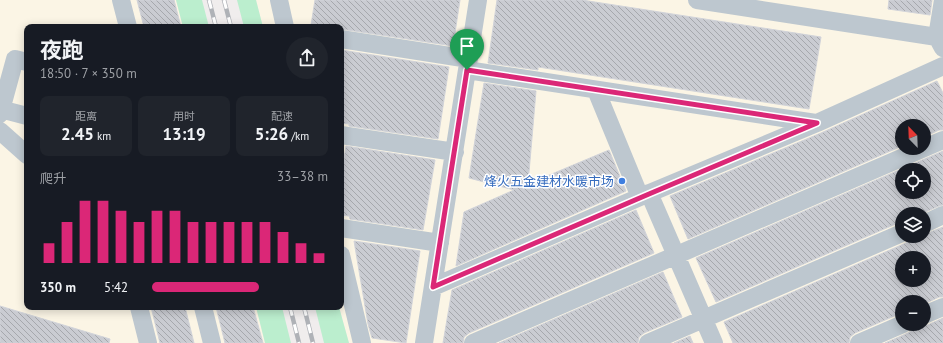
<!DOCTYPE html>
<html lang="zh">
<head>
<meta charset="utf-8">
<style>
  body { margin:0; font-family:"PT Sans","Noto Sans SC",sans-serif; background:#20242c; color:#f1f3f6; height:100vh; display:flex; flex-direction:column; font-size:15px; white-space:nowrap }
  * { box-sizing:border-box; margin:0 }
  p { font-size:13px; color:#9ea1a6 }
  .icon { flex:none; width:22px; height:22px; fill:none; stroke:currentColor; stroke-width:2; stroke-linecap:round; stroke-linejoin:round }
  .map { position:relative; flex:1; overflow:hidden }
  .sheet { position:absolute; left:24px; top:24px; width:320px; height:286px; display:flex; flex-direction:column; background:#171b24; border-radius:8px; box-shadow:0 2px 10px #0003 }
  .sheet>* { flex:none }
  .needle { width:26px; rotate:337deg }
  .tools { position:absolute; left:895px; top:119px; display:grid; gap:8px }
  .tools a { display:grid; place-items:center; width:36px; height:36px; border-radius:50%; background:#171b24; box-shadow:0 2px 10px #0003; font-size:20px }
  .pin { position:absolute; display:grid; place-items:center; width:34px; height:34px; color:#fff; margin:-41px -17px; border-radius:50% 50% 50% 0; rotate:-45deg; box-shadow:0 0 4px #0007 }
  .pin .icon { rotate:45deg }
  .round { display:grid; place-items:center; flex:none; width:42px; height:42px; border-radius:21px; background:#20242c }
  .head { display:flex; align-items:center; justify-content:space-between; height:68px; padding:0 16px }
  h1 { font-size:22px; font-weight:700; line-height:30px }
  .figures { display:grid; grid-template-columns:repeat(3,1fr); gap:6px; height:68px; padding:4px 16px }
  .figures div { display:grid; align-content:center; border-radius:8px; background:#20242c; text-align:center }
  .figures b { font-size:17px; font-weight:700 }
  .figures small { font-size:11px; font-weight:400 }
  .figures p { font-size:11px }
  .chart { height:112px; padding:8px 16px }
  .chart p { display:flex; justify-content:space-between }
  .chart svg { width:100%; height:72px; margin-top:4px; stroke:#db2777; stroke-width:6 }
  ul { padding:0 16px; list-style:none; font-size:13px }
  li { display:grid; grid-template-columns:64px 48px 1fr; align-items:center; height:30px }
  li i { height:10px; border-radius:5px; background:#db2777 }
  .map>svg:first-child { display:block }
  .commercial { fill:#fbf5e5; fill-rule:evenodd }
  .grass { fill:#bbeece }
  .building { fill:url(#building-back-hatch); stroke:#d1d3d9; fill-rule:evenodd }
  .lines { fill:none; stroke-linecap:round; stroke-linejoin:round }
  .minor { stroke:#bdc7cf; stroke-width:18 }
  .rail-casing { stroke:#afb2b7; stroke-width:4.5 }
  .rail { stroke:#fff; stroke-width:3; stroke-dasharray:9; stroke-linecap:butt }
  .route-casing { stroke:#fff; stroke-width:8 }
  .route { stroke:#db2777; stroke-width:5 }
  .shop-dot { fill:#3f7fe0; stroke:#fff; stroke-width:1.5 }
  .labels { text-anchor:middle; dominant-baseline:central; stroke-width:3; stroke-linejoin:round; paint-order:stroke }
  .shop-label { font-size:13px; fill:#366cbe; stroke:#fff; text-anchor:end }
</style>
</head>
<body>
<div class="map">
<svg width="943" height="343" viewBox="0 0 943 343">
  <defs>
    <pattern id="building-back-hatch" width="6" height="6" patternUnits="userSpaceOnUse"><rect width="6" height="6" fill="#caccd2"/><path d="M-1 5l2 2M0 0l6 6M5-1l2 2" fill="none" stroke="#a6a8ad"/></pattern>
  </defs>
  <rect width="100%" height="100%" fill="#f0eded"/>
  <path class="commercial" d="M0 0H176L183 27H27V307H256L265 343H0Z
    M256 0H943V343H349L339 307H341V27H263ZM902 126H924V148H902ZM902 170H924V192H902ZM902 214H924V236H902ZM902 258H924V280H902ZM902 302H924V324H902Z"/>
  <path class="grass" d="M176 0H202L209 27H183Z
    M237 0H256L263 27H244Z
    M256 307H282L291 343H265Z
    M315 307H339L349 343H324Z"/>
  <path class="building" d="M137 0H174L181 27H144Z
    M315 0H460L453 46 341 29V27H327L311 25Z
    M497 0H582L821 37 809 109 538 67V70L488 63Z
    M889 0H932L930 15 888 9Z
    M341 50 449 67 438 139 349 126V124L341 123Z
    M937 81 943 93V130H939L924 137V126H902V146L688 239 670 196 821 133Z
    M484 83 536 91 528 184 609 150 626 191 456 266 464 212 514 190 469 178Z
    M346 146 435 160 423 230 350 219 349 216 341 215V177Z
    M943 151V205L939 206 921 214H902V223H898L716 302 696 258ZM902 170H924V192H902Z
    M636 210 654 253 469 333 464 337 463 343H443L452 290Z
    M943 227V297H939L924 304V302H902V314H899L855 333 850 337 849 343H733L724 322 906 243 910 240 912 236H924V234L928 233ZM902 258H924V280H902Z
    M354 241 420 251 406 343 372 338 368 324Z
    M663 272 682 317 644 333 639 337 638 343H499Z
    M0 306 110 339 109 343H0Z
    M151 307H185L194 343H160Z
    M216 307H253L263 343H225Z
    M943 318V343H885L908 333 912 330 913 324H919L923 325H928Z
    M690 336 693 343H674Z"/>
  <g class="lines">
    <path class="minor" d="M121 0 128 27
      M279 0 285 27
      M697 0 937 37
      M943 0 937 37 943 48
      M341 39 469 59
      M467 70 816 123
      M596 90 640 197
      M0 109 27 116
      M0 114 15 59 27 62
      M0 131 27 155
      M341 135 455 152
      M649 193 714 343
      M924 224 943 215
      M341 228 440 243
      M341 255 362 343
      M433 287 640 197 817 123 943 66
      M139 307 148 343
      M203 307 212 343
      M924 315 943 307
      M424 343 478 0
      M473 343 943 140
      M648 343 902 233
      M859 343 903 324"/>
    <g class="rail-casing">
      <path id="rail" d="M209 0 216 27
        M224 0 231 27
        M290 307 299 343
        M304 307 313 343"/>
    </g>
    <use href="#rail" class="rail"/>
  </g>
  <g class="lines">
    <g class="route-casing">
      <path id="route" d="M467 70 817 123 649 194 433 287Z"/>
    </g>
    <use href="#route" class="route"/>
  </g>
  <circle class="shop-dot" cx="622" cy="181" r="4"/>
  <g class="labels">
    <g class="shop-label">
      <text x="614" y="181">烽火五金建材水暖市场</text>
    </g>
  </g>
</svg>
<div class="tools">
<a><svg class="needle" viewBox="-14 -14 28 28"><path d="M0-13l5 13h-10z" fill="#e53935"/><path d="M0 13l5-13h-10z" fill="#9ea1a6"/></svg></a>
<a><svg class="icon" aria-label="locate" viewBox="0 0 24 24"><circle cx="12" cy="12" r="6"/><path d="M12 2v4M12 18v4M2 12h4M18 12h4"/></svg></a>
<a><svg class="icon" aria-label="layers" viewBox="0 0 24 24"><path d="M12 4l9 5-9 5-9-5zM3 14l9 5 9-5"/></svg></a>
<a>+</a>
<a>−</a>
</div>
<div class="pin" style="left:467px;top:70px;background:#1e9e55"><svg class="icon" aria-label="arrive" viewBox="0 0 24 24"><path d="M6 21V4h12l-3 4 3 4H6"/></svg></div>
<section class="sheet">
<div class="head"><div><h1>夜跑</h1><p>18:50 · 7 × 350 m</p></div><a class="round"><svg class="icon" aria-label="share" viewBox="0 0 24 24"><path d="M12 15V3M7 8l5-5 5 5M5 13v7h14v-7"/></svg></a></div>
<div class="figures">
<div><p>距离</p><b>2.45<small> km</small></b></div>
<div><p>用时</p><b>13:19</b></div>
<div><p>配速</p><b>5:26<small> /km</small></b></div>
</div>
<div class="chart"><p><span>爬升</span>33–38 m</p>
<svg viewBox="0 0 160 44" preserveAspectRatio="none"><path d="M5 44V32M15 44V19M25 44V6M35 44V6M45 44V12M55 44V19M65 44V12M75 44V12M85 44V19M95 44V19M105 44V19M115 44V19M125 44V19M135 44V25M145 44V32M155 44V38"/></svg>
</div>
<ul>
<li><b>350 m</b>5:42<i style="width:61%"></i></li>
</ul>
</section>
</div>
</body>
</html>
